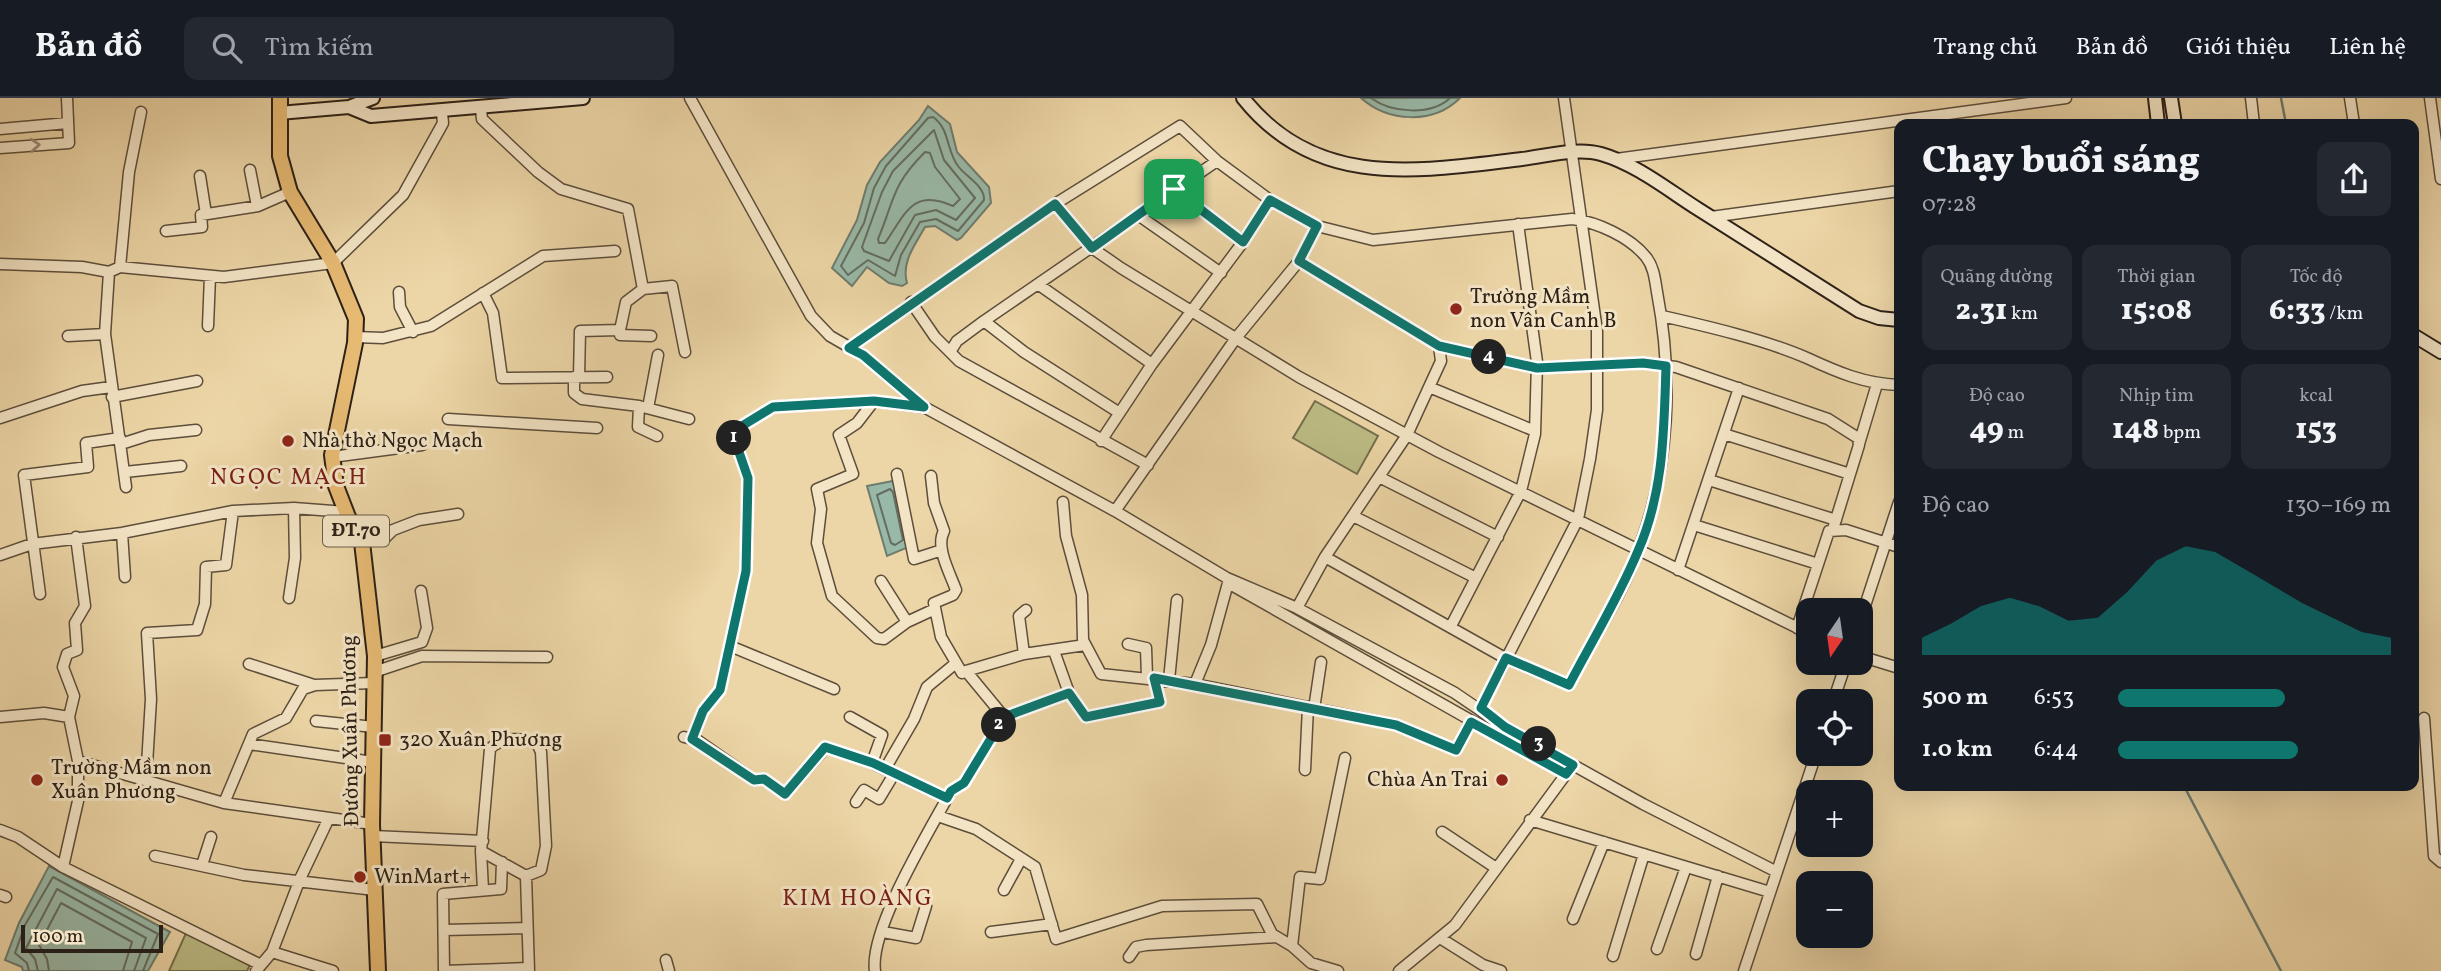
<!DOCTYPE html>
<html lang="vi">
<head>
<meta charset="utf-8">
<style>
  body { margin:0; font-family:Vollkorn,serif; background:#242831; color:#f1f3f6; height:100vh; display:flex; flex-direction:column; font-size:26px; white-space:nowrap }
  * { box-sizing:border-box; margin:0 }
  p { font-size:23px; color:#9ea1a6 }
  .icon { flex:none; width:38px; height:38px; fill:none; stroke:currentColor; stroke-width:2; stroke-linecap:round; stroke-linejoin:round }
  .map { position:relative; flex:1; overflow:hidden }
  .sheet { position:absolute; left:1894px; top:21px; width:525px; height:672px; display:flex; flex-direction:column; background:#171b24; border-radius:14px; box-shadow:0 7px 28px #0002 }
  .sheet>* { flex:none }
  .needle { width:46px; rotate:193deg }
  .fabs { position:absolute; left:1796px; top:500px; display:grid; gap:14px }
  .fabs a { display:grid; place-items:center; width:77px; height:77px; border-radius:14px; background:#171b24; box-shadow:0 7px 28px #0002; font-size:35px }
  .scale { position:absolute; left:21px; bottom:18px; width:142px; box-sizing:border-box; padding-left:7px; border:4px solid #2d2117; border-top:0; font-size:19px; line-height:24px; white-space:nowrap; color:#2d2117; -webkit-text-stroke:5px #f3e4c5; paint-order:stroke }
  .pin { position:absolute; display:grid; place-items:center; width:60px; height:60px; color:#fff; margin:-30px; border-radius:14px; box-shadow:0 4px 10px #0006 }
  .km { position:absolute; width:35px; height:35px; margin:-18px; border-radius:50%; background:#222; color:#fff; font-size:19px; line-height:35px; text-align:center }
  .round { display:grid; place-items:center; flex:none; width:74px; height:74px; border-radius:14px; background:#242831 }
  .head { display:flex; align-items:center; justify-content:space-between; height:119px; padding:0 28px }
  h1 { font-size:38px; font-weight:800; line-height:52px }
  .metrics { display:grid; grid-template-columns:repeat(3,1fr); gap:10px; height:119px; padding:7px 28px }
  .metrics div { display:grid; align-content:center; border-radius:14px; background:#242831; text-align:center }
  .metrics b { font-size:30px; font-weight:800 }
  .metrics small { font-size:19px; font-weight:400 }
  .metrics p { font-size:19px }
  .chart { height:196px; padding:14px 28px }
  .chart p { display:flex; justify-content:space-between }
  .chart svg { width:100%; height:126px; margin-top:7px; fill:#0f766e; opacity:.7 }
  ul { padding:0 28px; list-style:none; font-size:23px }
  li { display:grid; grid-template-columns:112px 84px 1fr; align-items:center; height:52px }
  li i { height:18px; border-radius:9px; background:#0f766e }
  header { display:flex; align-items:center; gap:42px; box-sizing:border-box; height:98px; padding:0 35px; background:#171b24; border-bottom:2px solid #363941 }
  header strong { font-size:33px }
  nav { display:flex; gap:38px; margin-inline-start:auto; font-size:24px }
  .search { width:490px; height:63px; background:#242831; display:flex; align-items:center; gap:18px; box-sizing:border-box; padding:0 24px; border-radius:14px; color:#9ea1a6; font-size:26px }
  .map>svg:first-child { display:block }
  .green { fill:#bcbc84; stroke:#746e4e; stroke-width:2 }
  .water { fill:#99b9a8; stroke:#6e7c6e; stroke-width:2 }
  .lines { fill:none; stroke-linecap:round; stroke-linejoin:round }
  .shore { stroke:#636d60; stroke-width:2 }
  .stream { stroke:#6e7c6e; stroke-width:2.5 }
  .street-casing { stroke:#5d4e3b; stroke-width:13 }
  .secondary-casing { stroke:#2d2117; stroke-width:16 }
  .primary-casing { stroke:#2d2117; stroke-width:18 }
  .street { stroke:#f3e4c5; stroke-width:10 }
  .secondary { stroke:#f3e4c5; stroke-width:12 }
  .primary { stroke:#e6ba73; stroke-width:14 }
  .oneway { stroke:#9a8c77 }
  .route-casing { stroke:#fff; stroke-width:14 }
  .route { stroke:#0f766e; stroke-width:9 }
  .poi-dot { fill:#8f2418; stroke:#f3e4c5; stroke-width:2.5 }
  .labels { text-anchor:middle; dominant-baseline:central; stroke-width:6; stroke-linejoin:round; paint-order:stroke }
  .shield { fill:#f3e4c5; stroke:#685c4b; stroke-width:2 }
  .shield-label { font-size:19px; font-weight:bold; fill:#2d2117 }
  .poi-label { font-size:21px; fill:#2d2117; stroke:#f3e4c5; text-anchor:start }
  .street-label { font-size:21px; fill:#2d2117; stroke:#f3e4c5 }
  .neighbourhood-label { font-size:23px; letter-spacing:2px; fill:#7a1f14; stroke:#f3e4c5 }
</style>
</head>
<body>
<header>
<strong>Bản đồ</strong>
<div class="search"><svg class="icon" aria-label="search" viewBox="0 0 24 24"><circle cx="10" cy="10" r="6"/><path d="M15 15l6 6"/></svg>Tìm kiếm</div>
<nav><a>Trang chủ</a><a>Bản đồ</a><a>Giới thiệu</a><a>Liên hệ</a></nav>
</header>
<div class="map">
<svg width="2441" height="873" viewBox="0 0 2441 873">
  <rect width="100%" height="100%" fill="#ecd5a6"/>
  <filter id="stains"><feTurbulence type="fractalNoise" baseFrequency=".00286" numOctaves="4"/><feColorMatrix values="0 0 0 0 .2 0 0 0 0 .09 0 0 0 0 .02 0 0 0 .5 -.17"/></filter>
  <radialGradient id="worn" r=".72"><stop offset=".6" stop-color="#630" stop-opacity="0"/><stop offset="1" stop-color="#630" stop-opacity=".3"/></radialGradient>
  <path class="green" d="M1315 303 1378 338 1357 376 1293 340Z
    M186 835 250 867 247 873H169Z"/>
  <path class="water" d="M1361 0H1460C1433 27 1388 24 1361 0Z
    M928 8 950 26 957 54 989 89 991 105 961 140 957 142 935 128 925 129C915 147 901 164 907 185L902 188 889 185 867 169 852 188 832 170 857 122 867 87 880 64 919 22Z
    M898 382 911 448 887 458 867 388Z
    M49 768 170 834 148 873H23L22 869 5 862 19 825Z"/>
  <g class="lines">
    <path class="shore" d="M1371 0C1391 15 1431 18 1450 0
      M933 19C950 31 946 52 958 68 966 79 985 88 984 102L958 133 936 121 920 124 901 157 895 178 868 162 848 177 841 168 864 125 874 90 886 68 928 20Z
      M934 32 944 62 975 100 956 122 936 112 915 117 889 163 864 153 862 149 882 94 893 73Z
      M925 54 930 55 935 69 960 101 953 108C912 89 905 117 885 145H879L878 141C895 101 891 88 925 54Z
      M890 391 893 394 903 442 895 447 891 445 877 397Z
      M29 873 27 865 15 855 25 827 53 779 158 836 143 873
      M38 873 35 861 26 850 57 791 146 840 134 873
      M49 873 47 861 39 847 61 805 132 844 123 873"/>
    <path class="stream" d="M2281 0 2286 26
      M2184 688 2281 873"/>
    <g class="street-casing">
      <path id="street" d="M690 0 811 218 830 238 863 257 924 309 1115 413 1227 480 1297 510 1455 595 1505 629 1643 706 1777 774
        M2251 0 2254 26
        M2350 0 2354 26
        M2430 0 2441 81
        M481 11 482 21 538 74 561 91 628 111 643 191 672 188 685 254
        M0 31 68 25
        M0 50 69 45 67 0
        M1616 61 2066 0
        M250 72 257 108
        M200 78 206 116
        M1055 106 1092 150 1121 170 1299 279 1439 354 1808 535
        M1138 117 1221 175
        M1711 119 1899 93
        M1317 128 1299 163 1439 248 1537 270 1643 265 1676 269 1828 321 1858 340 1859 347 1833 431
        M166 133 202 129 201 117 258 108 290 94
        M1243 144 1270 102
        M0 166 82 169 109 174
        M120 169 129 74 141 14
        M1039 187 1152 266
        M399 194 400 209 413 234
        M483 195 493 215 502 280 607 279
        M911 204 935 239 950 254
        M1662 218C1706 228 1766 242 1807 260 1837 274 1865 286 1899 287
        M984 223 1024 254 1118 314
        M208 228 210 178
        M620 232V237L651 238
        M68 238 105 236
        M355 239 383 240 431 228 543 158 615 153
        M849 250 1055 106 1180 28 1217 63 1270 102 1317 128 1373 142 1572 121C1597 124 1630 139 1646 159 1654 169 1655 182 1657 194 1673 278 1670 369 1639 450 1622 497 1592 542 1569 587L1505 560 1325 459
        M574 279V295L582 301 639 308 689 321
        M579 279 580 233 620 232 626 204 643 191
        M1429 289 1535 333
        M112 299 197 283
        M874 303 857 325 839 337 853 376 817 391 821 411 817 445 832 498 877 540 884 541 907 524
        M639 308 638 329 657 338
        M648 310 658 257
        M0 320 82 293 111 289
        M448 321 597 330
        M1724 336 1850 376
        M1101 343 1152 266 1243 144 1174 91
        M121 346 149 337 196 332
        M1859 346 1877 286
        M332 359 422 347
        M1148 367 959 263 950 254 957 243 984 223 1217 63
        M125 374 181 368
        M897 376 914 461 942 452
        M931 378 934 405 944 433C935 449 950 475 956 492L953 497 934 505 941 539 962 575 966 573 1004 619
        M1379 379 1498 439
        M1709 382 1836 422
        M126 389 105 236 109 174 120 169 224 179 333 165 403 97 443 25 442 15
        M1063 404 1066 438 1082 497 1083 542 1101 576 1195 586 1396 627 1456 652 1471 624
        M1115 413 1236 240 1299 163
        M1353 418 1474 479
        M1694 427 1818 466
        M122 435 125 479
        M362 444 385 440 393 432 419 422 458 416
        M0 457 32 446 122 435 233 413 294 410 346 414
        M1678 472 1739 290
        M881 483 907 524 935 511
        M40 496 24 377 88 369 86 345 120 340
        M289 500 295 460 294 410
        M1297 510 1325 459 1407 337 1441 263 1439 248
        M1860 523 1899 404
        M1451 528 1521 393 1535 336 1537 264 1518 126
        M1797 530 1829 433 1846 432 1899 449
        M1128 546 1146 550 1147 579
        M730 548 834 591
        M1054 553 1069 595 1086 619 1160 604 1154 580
        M1024 556 1019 518 1026 512
        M375 558 422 544 427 530 421 493
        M1860 558 1899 570
        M249 566 314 587
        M966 573 1024 556 1085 547
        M374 574 422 558 547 559
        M1169 582 1177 502
        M1195 586 1211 547 1228 485 1566 676
        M1833 604 1846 565
        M1481 610 1578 421 1590 361 1597 312V233L1564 0
        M1314 611 1321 564
        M0 619 44 615 69 619
        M850 619 882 637 872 665
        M2424 620 2434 758 2441 764
        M316 623 374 629
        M684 639 697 642 754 682 764 681 785 696 826 649 872 665 947 700
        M692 641 703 613 720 592 746 473 748 380 732 334 773 309 874 303 921 309
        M249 646 373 664
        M78 663 224 705 372 726
        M885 671 914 621 927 589 956 565
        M1305 672 1308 609
        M146 683 151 601 147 535 197 532 205 506 206 469 226 467 233 413
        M856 704 864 692 879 701 894 676
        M224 705 253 636 286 620 303 591 315 587 374 585
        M938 718 976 731 1035 769 1056 841 1162 808 1257 806 1272 836 1292 848
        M1530 722 1770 794
        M0 732 18 739 63 769 261 867
        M1442 734 1496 770
        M373 738 483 743
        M481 753 526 778 541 772 546 748 541 654 537 645C522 640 501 638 490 651L481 753 483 792
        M155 758 244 777 375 792
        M202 767 211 739
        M63 769 78 703V663L69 619 74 598 63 569 67 556 77 552 75 525 85 508 76 439
        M526 778 529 873
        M1004 792 1021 761
        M0 797 6 799
        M1573 821 1604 744
        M444 832 527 830
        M883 834 916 840 926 808
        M991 834 1052 826
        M1440 840 1483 867 1501 873
        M1657 851 1686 769
        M272 854 333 873
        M1696 856 1718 778
        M1613 858 1644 756
        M1129 859 1136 849 1146 847 1277 839
        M666 862 669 873
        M256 873 272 854 300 781 328 722
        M444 873 443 796 501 791 502 764
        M444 873 528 870
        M875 873C869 831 930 732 951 693L964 685 1004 619 1069 595
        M1338 873 1311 865 1292 848 1300 779 1320 781 1345 660
        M1399 873 1455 827 1569 672
        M1744 873 1816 656"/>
    </g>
    <g class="secondary-casing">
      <path id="secondary" d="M1243 0C1317 93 1420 73 1522 61 1547 58 1577 49 1601 56 1636 66 1668 92 1698 111 1752 145 1806 179 1859 213L1879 220 1899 222
        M2155 0 2158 26
        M2171 0 2175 26
        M349 9 371 18 583 0
        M279 15 349 9 373 0
        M2413 237 2441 254"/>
    </g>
    <g class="primary-casing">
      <path id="primary" d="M280 0V58L290 94 333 165 356 221 355 245 332 357 336 388 348 419 362 444 375 558 372 726 378 873"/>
    </g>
    <use href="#street" class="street"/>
    <use href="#secondary" class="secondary"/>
    <use href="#primary" class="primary"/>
  </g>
  <defs><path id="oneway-chevron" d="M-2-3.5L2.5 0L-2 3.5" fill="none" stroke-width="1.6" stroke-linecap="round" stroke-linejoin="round" transform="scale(1.75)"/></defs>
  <use class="oneway" href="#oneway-chevron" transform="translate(35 47) rotate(-4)"/>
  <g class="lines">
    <g class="route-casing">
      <path id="route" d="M1174 91 1243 144 1270 102 1317 128 1299 163 1439 248 1537 270 1643 265 1666 268C1664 331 1664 394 1638 453 1619 499 1592 543 1569 587L1506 560 1481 610 1505 629 1573 667 1566 676 1471 624 1456 652 1396 627 1154 580 1160 604 1086 619 1069 595 1004 619 964 685 951 693 947 700 873 665 825 649 785 696 764 681 754 682 692 641 703 613 720 592 746 473 748 380 732 334 773 309 874 303 924 309 863 257 849 250 1055 106 1092 150Z"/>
    </g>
    <use href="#route" class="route"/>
  </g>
  <g class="poi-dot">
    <circle cx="1456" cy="211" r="7"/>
    <circle cx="288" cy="343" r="7"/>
    <rect x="378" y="635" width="14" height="14" rx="3.5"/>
    <circle cx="37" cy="682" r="7"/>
    <circle cx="1502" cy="682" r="7"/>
    <circle cx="360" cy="779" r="7"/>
  </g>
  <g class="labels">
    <rect class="shield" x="323" y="417.5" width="66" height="31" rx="5"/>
    <g class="shield-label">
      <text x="356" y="433">ĐT.70</text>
    </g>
    <g class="poi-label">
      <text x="1470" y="199">Trường Mầm<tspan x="1470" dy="24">non Vân Canh B</tspan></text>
      <text x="302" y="343">Nhà thờ Ngọc Mạch</text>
      <text x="399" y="642">320 Xuân Phương</text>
      <text x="51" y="670">Trường Mầm non<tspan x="51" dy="24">Xuân Phương</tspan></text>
      <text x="1488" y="682" text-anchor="end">Chùa An Trai</text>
      <text x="374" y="779">WinMart+</text>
    </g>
    <g class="street-label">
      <text transform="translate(351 633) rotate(-91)">Đường Xuân Phương</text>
    </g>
    <g class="neighbourhood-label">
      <text x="289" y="380">NGỌC MẠCH</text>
      <text x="858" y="801">KIM HOÀNG</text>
    </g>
  </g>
  <rect width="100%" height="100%" filter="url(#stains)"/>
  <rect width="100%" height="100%" fill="url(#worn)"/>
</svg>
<div class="fabs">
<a><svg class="needle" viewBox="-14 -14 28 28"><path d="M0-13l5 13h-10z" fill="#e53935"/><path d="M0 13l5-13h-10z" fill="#9ea1a6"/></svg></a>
<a><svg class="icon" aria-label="locate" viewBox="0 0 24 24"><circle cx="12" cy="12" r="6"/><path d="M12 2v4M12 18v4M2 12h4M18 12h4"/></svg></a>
<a>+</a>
<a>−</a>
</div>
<div class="scale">100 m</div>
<div class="pin" style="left:1174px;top:91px;background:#1e9e55"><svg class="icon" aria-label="arrive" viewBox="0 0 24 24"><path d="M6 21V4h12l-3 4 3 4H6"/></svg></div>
<b class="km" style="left:734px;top:340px">1</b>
<b class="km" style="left:999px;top:627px">2</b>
<b class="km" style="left:1539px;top:646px">3</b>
<b class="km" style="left:1489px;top:259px">4</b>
<section class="sheet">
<div class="head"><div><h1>Chạy buổi sáng</h1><p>07:28</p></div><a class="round"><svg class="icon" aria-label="share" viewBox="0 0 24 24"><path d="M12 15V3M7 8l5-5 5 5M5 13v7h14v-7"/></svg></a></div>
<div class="metrics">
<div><p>Quãng đường</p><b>2.31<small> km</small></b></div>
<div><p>Thời gian</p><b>15:08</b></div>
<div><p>Tốc độ</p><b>6:33<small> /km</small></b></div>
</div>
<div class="metrics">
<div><p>Độ cao</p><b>49<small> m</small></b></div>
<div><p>Nhịp tim</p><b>148<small> bpm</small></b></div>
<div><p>kcal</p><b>153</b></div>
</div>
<div class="chart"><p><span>Độ cao</span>130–169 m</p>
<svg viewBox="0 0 160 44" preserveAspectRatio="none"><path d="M0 44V38L10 33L20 27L30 24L40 27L50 32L60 31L70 22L80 11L90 6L100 8L110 14L120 20L130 26L140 31L150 36L160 38V44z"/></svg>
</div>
<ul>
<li><b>500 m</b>6:53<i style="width:61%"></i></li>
<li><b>1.0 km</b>6:44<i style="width:66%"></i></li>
</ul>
</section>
</div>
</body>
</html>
